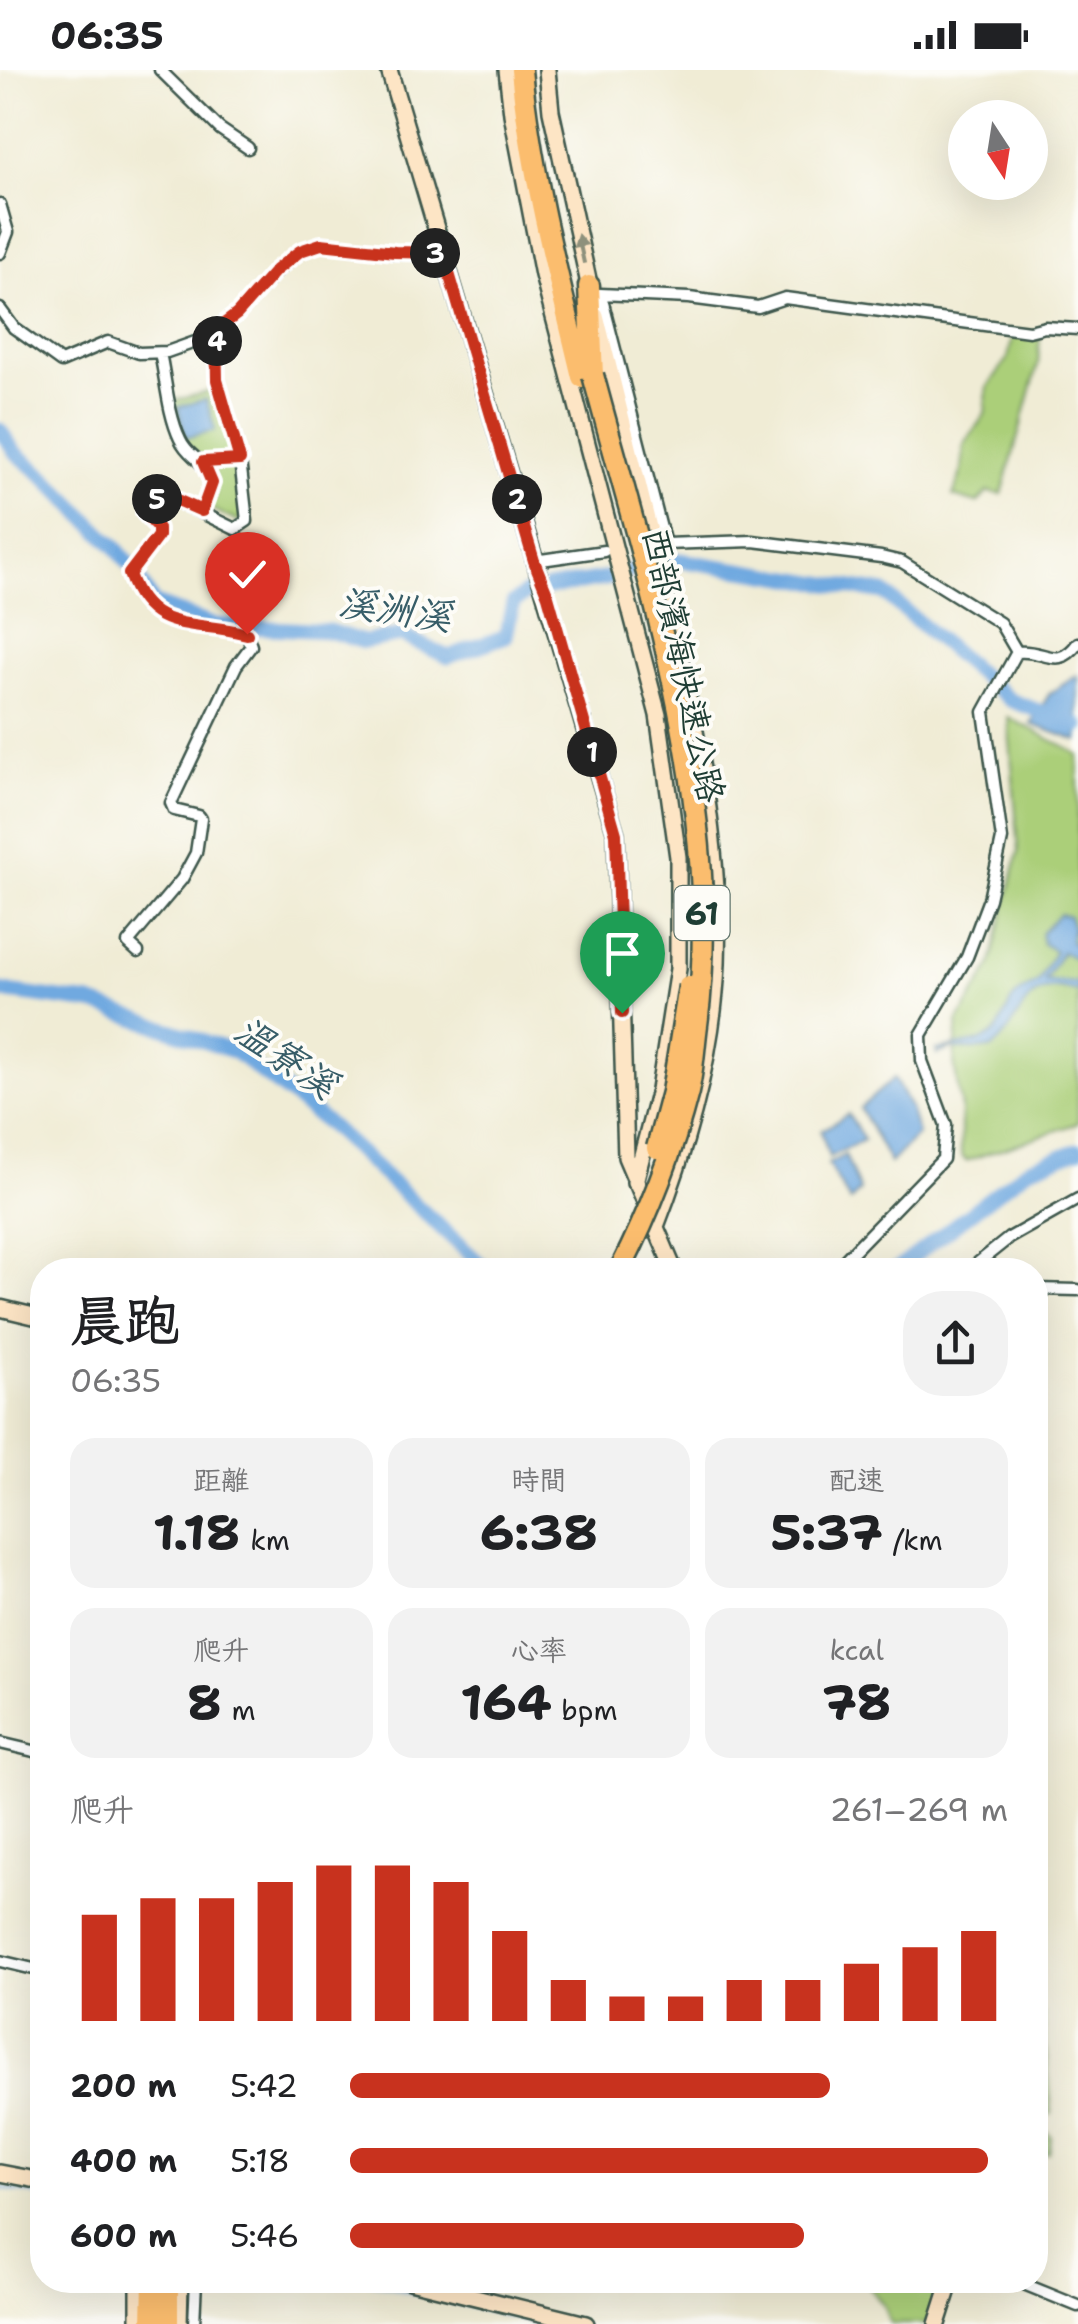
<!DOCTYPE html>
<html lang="zh-TW">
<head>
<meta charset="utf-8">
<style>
  body { margin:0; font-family:"Shantell Sans","LXGW WenKai TC",sans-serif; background:#f2f2f2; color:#202124; height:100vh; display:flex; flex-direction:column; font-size:38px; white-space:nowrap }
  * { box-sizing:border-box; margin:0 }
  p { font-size:32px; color:#757577 }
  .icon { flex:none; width:55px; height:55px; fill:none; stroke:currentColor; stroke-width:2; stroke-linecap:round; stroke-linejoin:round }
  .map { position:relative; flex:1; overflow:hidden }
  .panel { position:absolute; left:30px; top:1188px; width:1018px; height:1035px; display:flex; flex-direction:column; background:#fff; border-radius:40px; box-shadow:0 10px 40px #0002 }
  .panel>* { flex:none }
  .needle { width:65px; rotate:168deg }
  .fabs { position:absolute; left:948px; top:30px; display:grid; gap:20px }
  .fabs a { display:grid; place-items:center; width:100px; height:100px; border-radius:50%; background:#fff; box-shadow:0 10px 40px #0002; font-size:50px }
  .pin { position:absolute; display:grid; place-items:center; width:85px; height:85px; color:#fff; margin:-102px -42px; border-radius:50% 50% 50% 0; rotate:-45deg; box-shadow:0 0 10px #0007 }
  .pin .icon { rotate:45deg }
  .km { position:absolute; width:50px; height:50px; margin:-25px; border-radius:50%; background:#222; color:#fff; font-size:28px; line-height:50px; text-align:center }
  .round { display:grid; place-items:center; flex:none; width:105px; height:105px; border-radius:40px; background:#f2f2f2 }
  .summary { display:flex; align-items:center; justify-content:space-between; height:170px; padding:0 40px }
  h1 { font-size:55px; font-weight:700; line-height:75px }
  .figures { display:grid; grid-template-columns:repeat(3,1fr); gap:15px; height:170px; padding:10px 40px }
  .figures div { display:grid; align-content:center; border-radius:25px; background:#f2f2f2; text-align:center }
  .figures b { font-size:50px; font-weight:700 }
  .figures small { font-size:28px; font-weight:400 }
  .figures p { font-size:28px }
  .chart { height:280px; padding:20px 40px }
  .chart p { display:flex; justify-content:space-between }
  .chart svg { width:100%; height:180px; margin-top:10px; stroke:#c8321e; stroke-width:6 }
  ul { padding:0 40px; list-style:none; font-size:32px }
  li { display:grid; grid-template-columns:160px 120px 1fr; align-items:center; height:75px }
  li i { height:25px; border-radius:12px; background:#c8321e }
  .status { display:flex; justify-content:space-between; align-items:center; height:70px; padding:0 50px; background:#fff; direction:ltr }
  .status svg { height:28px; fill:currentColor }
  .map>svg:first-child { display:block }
  .green { fill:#abcf79; stroke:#658656; stroke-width:2.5 }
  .water { fill:#70a9e0; stroke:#48738a; stroke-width:2.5 }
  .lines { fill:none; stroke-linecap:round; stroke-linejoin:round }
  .stream { stroke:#70a9e0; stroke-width:2.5 }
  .river { stroke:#70a9e0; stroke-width:15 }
  .street-casing { stroke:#3e574c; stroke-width:15 }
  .secondary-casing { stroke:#3e574c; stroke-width:20 }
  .highway-casing { stroke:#3e574c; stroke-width:25 }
  .street { stroke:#fff; stroke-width:10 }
  .secondary { stroke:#fde5c5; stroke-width:15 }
  .highway { stroke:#fbbd6e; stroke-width:20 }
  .highway-bridge-casing { stroke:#3e574c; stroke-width:25; stroke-linecap:butt }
  .highway-bridge { stroke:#fbbd6e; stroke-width:20 }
  .oneway { fill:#8e917c }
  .route-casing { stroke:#fff; stroke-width:20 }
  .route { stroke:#c8321e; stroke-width:12 }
  .labels { text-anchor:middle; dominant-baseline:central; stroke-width:8; stroke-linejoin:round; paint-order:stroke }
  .shield { fill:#fdfcf7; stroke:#62766e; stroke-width:2.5 }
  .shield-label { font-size:32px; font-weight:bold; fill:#1f3d34 }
  .street-label { font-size:35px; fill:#1f3d34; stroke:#fdfcf7 }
  .water-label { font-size:38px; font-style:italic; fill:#375d68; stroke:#fdfcf7 }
</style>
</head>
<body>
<div class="status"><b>06:35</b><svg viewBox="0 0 49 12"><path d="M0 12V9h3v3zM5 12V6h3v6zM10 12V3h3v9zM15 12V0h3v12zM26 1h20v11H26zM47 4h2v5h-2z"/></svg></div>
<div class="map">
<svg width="1078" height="2254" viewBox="0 0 1078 2254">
  <rect width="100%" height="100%" fill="#fdfcf7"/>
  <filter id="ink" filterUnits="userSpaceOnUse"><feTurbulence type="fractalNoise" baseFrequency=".01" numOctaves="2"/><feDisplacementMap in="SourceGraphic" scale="20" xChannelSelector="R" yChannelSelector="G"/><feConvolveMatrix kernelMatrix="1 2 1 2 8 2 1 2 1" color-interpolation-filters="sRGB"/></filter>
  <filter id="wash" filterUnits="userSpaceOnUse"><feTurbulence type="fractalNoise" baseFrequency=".0048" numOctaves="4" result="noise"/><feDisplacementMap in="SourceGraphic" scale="40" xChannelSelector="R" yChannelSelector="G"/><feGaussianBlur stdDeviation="2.25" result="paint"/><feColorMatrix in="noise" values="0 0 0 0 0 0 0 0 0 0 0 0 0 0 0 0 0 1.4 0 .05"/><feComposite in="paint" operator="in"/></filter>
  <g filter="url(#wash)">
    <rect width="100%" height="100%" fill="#f0ecd5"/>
    <path class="green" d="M1014 262H1040L1038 294 1002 424 988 422 977 433 953 426 962 400 964 375 985 344 987 318 1008 288Z
      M212 321C230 337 240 420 244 447L238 452 207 437 215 424 213 396 186 375 173 331Z
      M1008 647 1078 684V1053L966 1091 961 1085V1039L954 992 958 952 991 896 1019 781Z
      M1043 1944 1052 2043 1037 2053 1051 2066 1049 2083 1035 2086V1945Z
      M870 2210H942L928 2254H890L884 2237 869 2217Z"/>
    <path class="water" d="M206 329 215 360 186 368 178 337Z
      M1078 605V671L1031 654 1050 623Z
      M1059 844 1069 846 1073 857 1070 871 1078 878V890L1062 882 1045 911 1078 913V922C1018 905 1026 953 991 979H951L937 984 936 980 981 971 996 962 1012 930 1019 923 1038 912 1055 881 1043 874 1041 863Z
      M894 1008 910 1038 918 1064 890 1093 860 1038Z
      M848 1044 864 1070 829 1087 821 1061Z
      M845 1085 860 1121 850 1132 828 1094Z"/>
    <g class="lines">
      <path class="stream" d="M0 2118 42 2126
        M362 2210 540 2254
        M187 2254 188 2210"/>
      <path class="river" d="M0 360 15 382 45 407 116 478 133 499 153 533 213 555 329 561 364 572 401 565 448 587 506 566 513 533 529 521 610 508 667 488 884 523 1010 630 1078 656
        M0 921 91 933 235 982 328 1054 487 1200
        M896 1200 1029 1098 1078 1080"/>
    </g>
  </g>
  <g filter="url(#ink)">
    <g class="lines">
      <g class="street-casing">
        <path id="street" d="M160 0 220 59 248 78
          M0 134 8 162 0 183
          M600 224 689 228 758 237 785 228 1029 261 1045 257 1078 259
          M601 225 665 474 753 471 881 487 902 492 1000 553 1017 582
          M0 239 14 258 61 292 108 272 139 283 167 282 198 271 237 244 277 201 300 181 321 173 395 183H443
          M160 283C166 310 168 344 180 369 189 389 204 387 212 413L202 441
          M203 392 240 390
          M534 491 604 481
          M138 882 128 873 182 809 196 783 201 749 199 746 174 740 171 733 236 596 251 576 247 564C196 549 151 567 129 504L158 466V459L144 443 161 423 235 459 247 451 240 390 217 310V261
          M835 1200 943 1089 946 1055 922 991 921 965 967 887 989 829 1002 769 984 642 1017 582C1044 578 1057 602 1078 573
          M969 1200 1009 1168 1078 1129
          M1035 1219 1078 1220
          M0 1673 42 1683
          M0 1891 42 1901
          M1014 2210 1078 2236
          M194 2254 196 2210"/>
      </g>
      <g class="secondary-casing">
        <path id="secondary" d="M389 0 616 764 626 1087 674 1200
          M507 0 512 44 543 205 658 645 678 787V899L659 1020 635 1112
          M547 0 551 41 591 223
          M596 245C621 346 647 447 671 548 697 663 721 774 717 894 713 985 688 1074 655 1159
          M0 1238 42 1248
          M0 2103 42 2111
          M406 2210 586 2254
          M139 2254V2210
          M179 2254 180 2210
          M937 2254 951 2210"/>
      </g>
      <g class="highway-casing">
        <path id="highway" d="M521 0C531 104 558 206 582 307
          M589 216 593 305
          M152 2254 153 2210
          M168 2254V2210"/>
      </g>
      <use href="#street" class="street"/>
      <use href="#secondary" class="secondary"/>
      <use href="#highway" class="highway"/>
      <g class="highway-bridge-casing">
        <path id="highway-bridge" d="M593 305C648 511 725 740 697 955 694 977 693 1001 688 1022 672 1084 649 1143 620 1200
          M657 1078 672 1022 689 916"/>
      </g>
      <use href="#highway-bridge" class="highway-bridge"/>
    </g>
    <defs><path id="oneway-solid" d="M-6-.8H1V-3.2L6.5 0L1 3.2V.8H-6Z" transform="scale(2.5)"/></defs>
    <use class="oneway" href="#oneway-solid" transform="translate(581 179) rotate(-102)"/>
  </g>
  <g class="lines" filter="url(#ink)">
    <g class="route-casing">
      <path id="route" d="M247 564C196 549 151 567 129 504L158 466V458L144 443 161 423 202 441 212 413 203 392 240 390 217 310 216 260 237 244 276 200 300 181 321 174 395 182 443 183 534 491 548 526 616 764 622 943"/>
    </g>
    <use href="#route" class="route"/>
  </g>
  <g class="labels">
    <rect class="shield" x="674.5" y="816" width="55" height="54" rx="8"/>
    <g class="shield-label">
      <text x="702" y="843">61</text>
    </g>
    <g class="street-label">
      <text transform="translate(684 595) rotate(78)">西部濱海快速公路</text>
    </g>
    <g class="water-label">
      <text transform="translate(395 539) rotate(8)">溪洲溪</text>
      <text transform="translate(286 987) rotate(34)">溫寮溪</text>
    </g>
  </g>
</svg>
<div class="fabs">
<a><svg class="needle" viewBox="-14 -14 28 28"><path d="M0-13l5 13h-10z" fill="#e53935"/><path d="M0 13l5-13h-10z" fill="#757577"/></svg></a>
</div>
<div class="pin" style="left:622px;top:943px;background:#1e9e55"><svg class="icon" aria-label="arrive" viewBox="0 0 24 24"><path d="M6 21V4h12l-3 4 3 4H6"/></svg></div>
<div class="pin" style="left:247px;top:564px;background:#d93025"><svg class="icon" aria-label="check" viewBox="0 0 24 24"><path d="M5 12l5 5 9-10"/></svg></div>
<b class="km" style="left:592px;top:682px">1</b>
<b class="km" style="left:517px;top:429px">2</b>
<b class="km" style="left:435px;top:183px">3</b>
<b class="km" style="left:217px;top:271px">4</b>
<b class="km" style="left:157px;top:429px">5</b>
<section class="panel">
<div class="summary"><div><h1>晨跑</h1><p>06:35</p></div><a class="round"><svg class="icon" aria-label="share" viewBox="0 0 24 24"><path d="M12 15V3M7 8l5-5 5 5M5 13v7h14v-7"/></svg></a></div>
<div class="figures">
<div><p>距離</p><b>1.18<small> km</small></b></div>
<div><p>時間</p><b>6:38</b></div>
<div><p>配速</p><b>5:37<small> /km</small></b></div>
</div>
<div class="figures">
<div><p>爬升</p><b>8<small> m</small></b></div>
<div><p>心率</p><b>164<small> bpm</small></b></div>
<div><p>kcal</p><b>78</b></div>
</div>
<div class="chart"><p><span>爬升</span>261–269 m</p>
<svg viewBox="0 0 160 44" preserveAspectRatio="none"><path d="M5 44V18M15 44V14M25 44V14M35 44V10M45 44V6M55 44V6M65 44V10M75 44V22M85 44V34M95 44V38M105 44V38M115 44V34M125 44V34M135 44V30M145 44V26M155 44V22"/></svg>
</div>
<ul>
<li><b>200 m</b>5:42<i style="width:73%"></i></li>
<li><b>400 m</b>5:18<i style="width:97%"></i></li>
<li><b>600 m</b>5:46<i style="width:69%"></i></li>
</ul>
</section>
</div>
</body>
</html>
